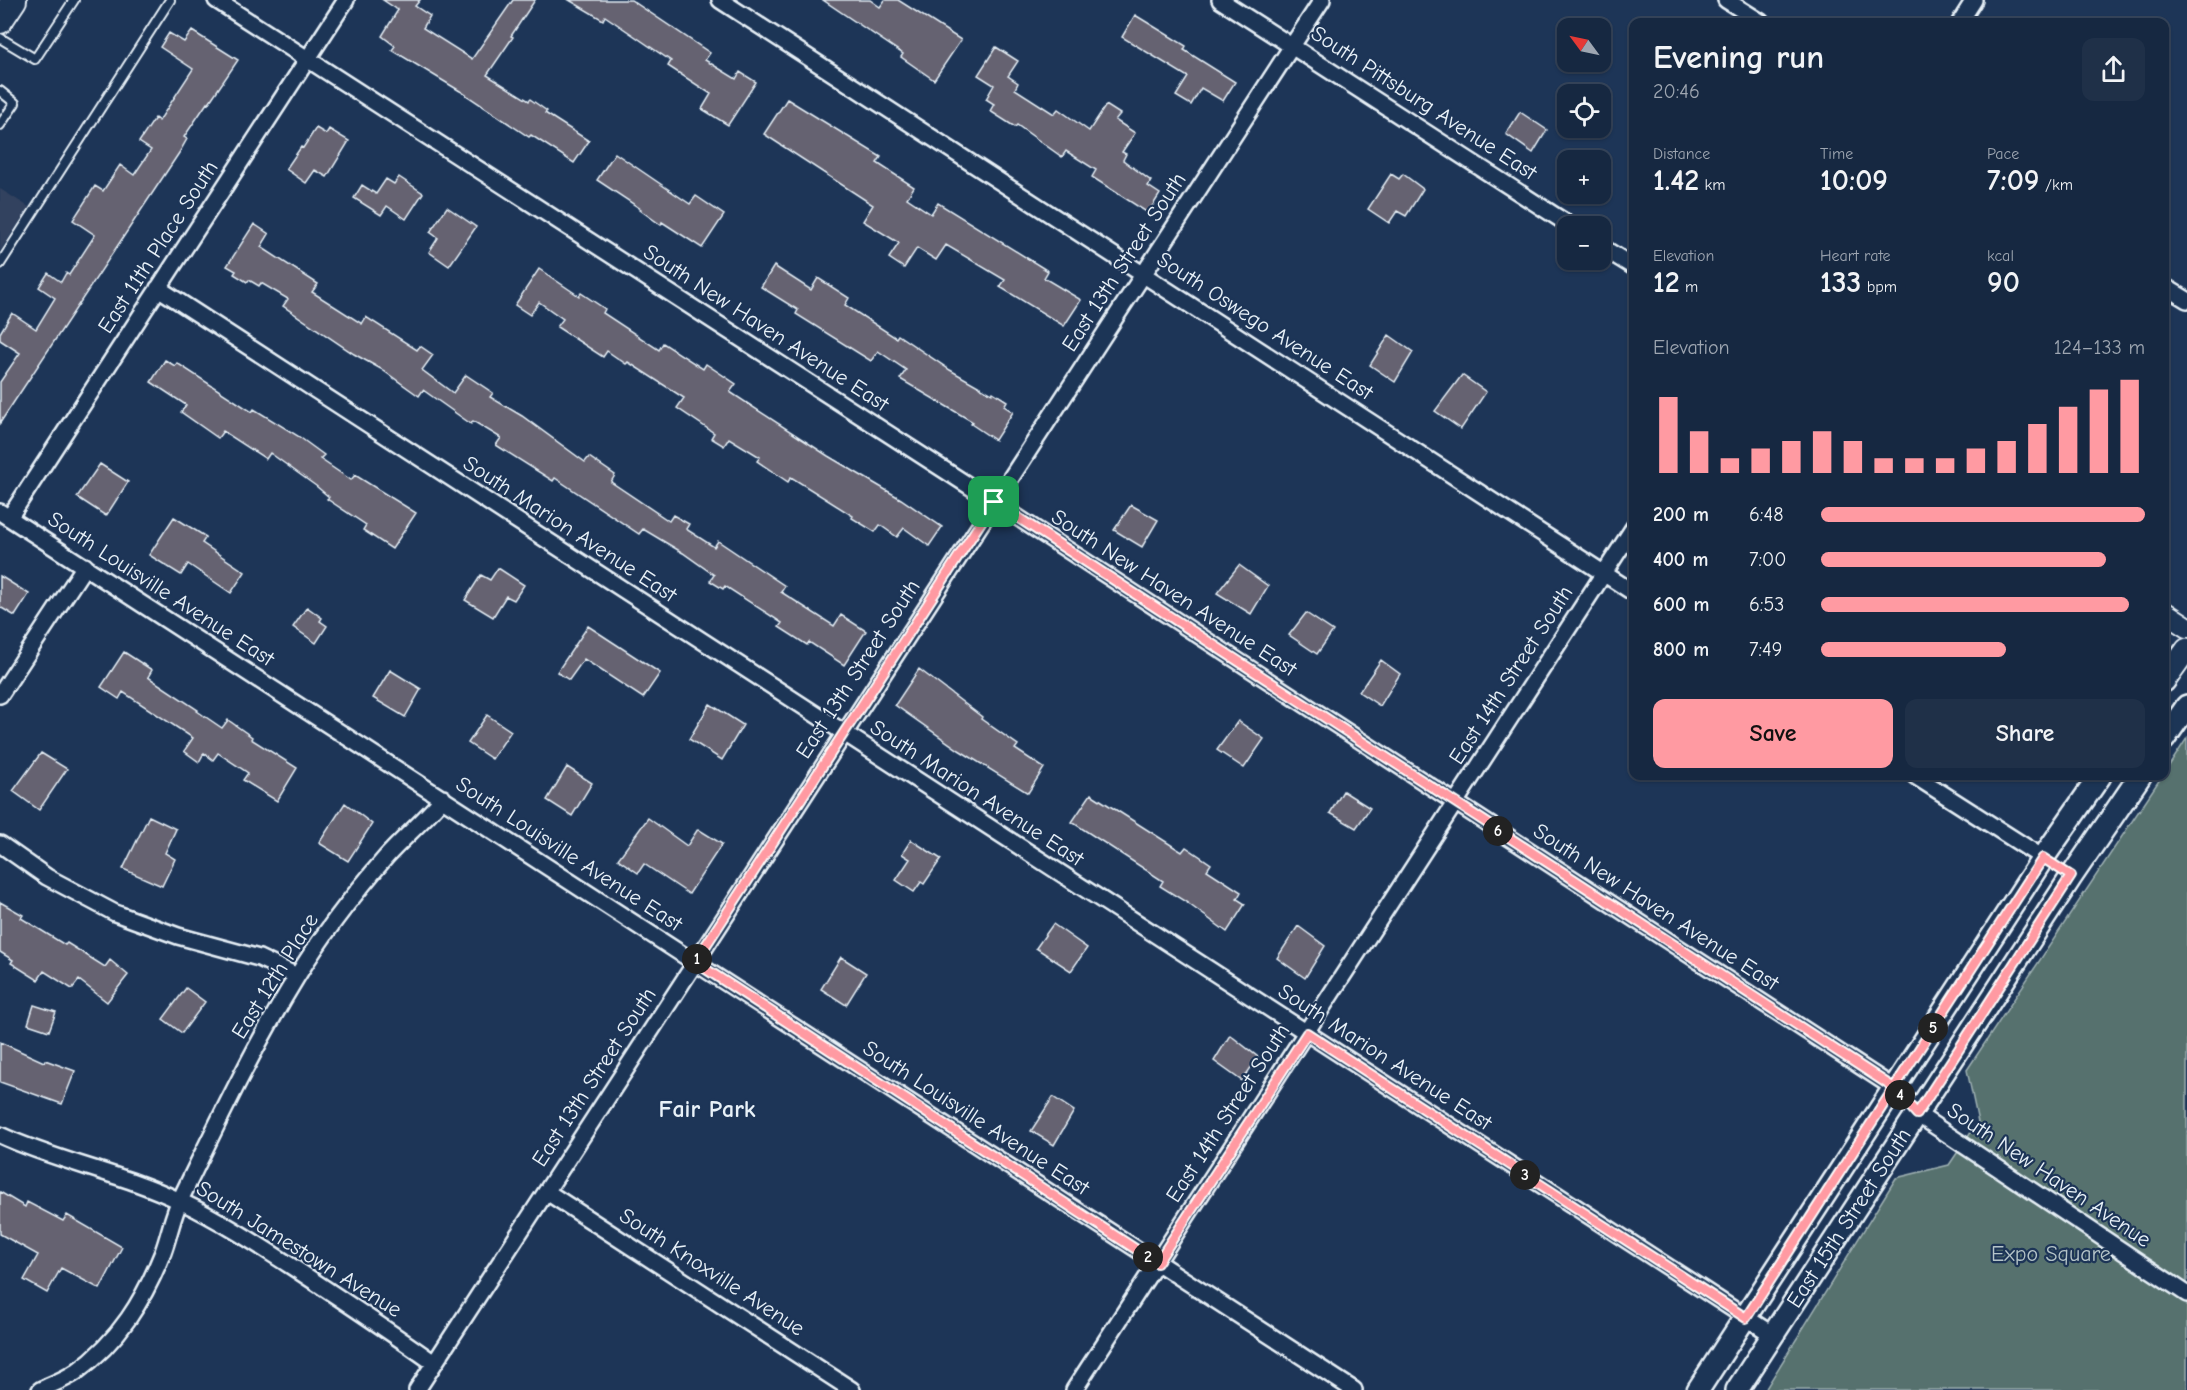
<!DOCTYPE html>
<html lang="en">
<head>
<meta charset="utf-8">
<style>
  body { margin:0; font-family:"Comic Neue",sans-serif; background:#1f3048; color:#f1f3f6; height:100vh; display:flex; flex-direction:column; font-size:22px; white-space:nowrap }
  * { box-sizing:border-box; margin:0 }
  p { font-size:20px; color:#9ea6b1 }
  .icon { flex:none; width:33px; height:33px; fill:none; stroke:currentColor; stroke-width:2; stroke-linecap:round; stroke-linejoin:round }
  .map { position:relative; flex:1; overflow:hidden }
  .side { position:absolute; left:1629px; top:18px; width:540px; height:762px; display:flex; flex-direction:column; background:#162841; border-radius:12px; box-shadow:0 2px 4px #0004,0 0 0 2px #35445a }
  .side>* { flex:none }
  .needle { width:39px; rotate:303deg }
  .fabs { position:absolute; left:1557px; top:18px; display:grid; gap:12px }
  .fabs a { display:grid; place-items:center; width:54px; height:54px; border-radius:12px; background:#162841; box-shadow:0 2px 4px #0004,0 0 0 2px #35445a; font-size:30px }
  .pin { position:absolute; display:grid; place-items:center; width:51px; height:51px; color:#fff; margin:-26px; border-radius:12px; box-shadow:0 3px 9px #0006 }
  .km { position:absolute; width:30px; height:30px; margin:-15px; border-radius:50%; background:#222; color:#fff; font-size:16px; line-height:30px; text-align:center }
  .round { display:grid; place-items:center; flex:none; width:63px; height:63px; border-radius:12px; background:#1f3048 }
  .overview { display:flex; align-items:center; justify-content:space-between; height:102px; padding:0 24px }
  h1 { font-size:33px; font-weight:800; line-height:45px }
  .stats { display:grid; grid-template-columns:repeat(3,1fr); gap:9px; height:102px; padding:6px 24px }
  .stats div { display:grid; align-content:center }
  .stats b { font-size:30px; font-weight:800 }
  .stats small { font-size:16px; font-weight:400 }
  .stats p { font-size:16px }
  .chart { height:168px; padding:12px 24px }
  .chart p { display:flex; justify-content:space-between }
  .chart svg { width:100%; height:108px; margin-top:6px; stroke:#ff9aa2; stroke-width:6 }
  .button { display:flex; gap:12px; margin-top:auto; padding:12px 24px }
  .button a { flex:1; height:69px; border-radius:12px; background:#ff9aa2; color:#111; font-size:24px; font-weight:800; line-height:69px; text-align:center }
  .button a+a { background:#1f3048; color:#f1f3f6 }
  ul { padding:0 24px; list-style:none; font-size:20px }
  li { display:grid; grid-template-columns:96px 72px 1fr; align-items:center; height:45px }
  li i { height:15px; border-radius:8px; background:#ff9aa2 }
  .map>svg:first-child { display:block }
  .built { fill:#33425f }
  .green { fill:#56716e; stroke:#9fb1b3; stroke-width:1.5 }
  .building { fill:#656271; stroke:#e8f1f8; stroke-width:1.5 }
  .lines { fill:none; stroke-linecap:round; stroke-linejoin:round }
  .service-casing { stroke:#e8f1f8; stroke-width:12 }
  .minor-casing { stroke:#e8f1f8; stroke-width:20 }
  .tertiary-casing { stroke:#e8f1f8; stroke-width:24 }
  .secondary-casing { stroke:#e8f1f8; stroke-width:26 }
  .primary-casing { stroke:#e8f1f8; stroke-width:28 }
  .service { stroke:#1d3557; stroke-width:8 }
  .minor { stroke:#1d3557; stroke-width:15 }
  .tertiary { stroke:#1d3557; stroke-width:20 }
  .secondary { stroke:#1d3557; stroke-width:21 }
  .primary { stroke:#1d3557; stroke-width:24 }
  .route-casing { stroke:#fff; stroke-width:12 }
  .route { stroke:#ff9aa2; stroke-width:8 }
  .labels { text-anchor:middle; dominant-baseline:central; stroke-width:4.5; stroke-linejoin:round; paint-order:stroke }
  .street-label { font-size:22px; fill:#e8f1f8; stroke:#1d3557 }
  .park-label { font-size:22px; fill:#b5c4c8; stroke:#1d3557 }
  .neighbourhood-label { font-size:24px; font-weight:bold; fill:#e8f1f8; stroke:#1d3557 }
</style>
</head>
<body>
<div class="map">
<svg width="2187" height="1390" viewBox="0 0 2187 1390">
  <rect width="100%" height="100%" fill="#1d3557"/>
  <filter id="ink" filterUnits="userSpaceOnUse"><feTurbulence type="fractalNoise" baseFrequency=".0167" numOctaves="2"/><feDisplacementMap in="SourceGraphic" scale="12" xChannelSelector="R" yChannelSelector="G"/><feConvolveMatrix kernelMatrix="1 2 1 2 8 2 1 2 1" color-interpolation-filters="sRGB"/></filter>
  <g filter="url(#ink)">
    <path class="built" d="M0 189 29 207 0 251Z"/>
    <path class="green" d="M2187 738V1390H1765L1896 1178 1949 1165 1978 1122 1967 1070 2162 776H2164L2165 772Z"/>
    <path class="building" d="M383 0H420L415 6 430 16 423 28 472 59 513 0H535L511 36 513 37 487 75 529 101 530 99 547 111 545 113 589 141 574 163 531 135 529 137 460 91 392 50 395 46 382 36 398 10Z
      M569 0H631L710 53 705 60 736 79 740 72 756 82 728 125 702 109 711 94 668 66 671 61 605 16 603 20Z
      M823 0H870L880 7 885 0H898L961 40 934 80 901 57 903 54Z
      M1135 15 1186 46 1184 50 1235 82 1223 101 1201 88 1191 105 1176 96 1188 77 1122 37Z
      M192 31 238 60 208 104 207 103 184 137 187 139 179 153 0 423V382L20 353 0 340V333L12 313 36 329 55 298 39 287 48 273 61 282 66 273 69 275 95 235 73 220 95 186 103 191 120 165 134 175 151 150 139 142 155 118 159 121 193 69 160 47 169 33 184 42Z
      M996 47 1018 61 1008 76 1018 83 1015 89 1054 114 1058 109 1089 131 1106 105 1120 114 1115 120 1135 133 1122 152 1126 154 1123 160 1151 181 1148 186 1160 194 1148 213 1092 177 1096 170 1066 151 1062 157 1017 125 1015 127 990 111 994 104 986 99 994 85 978 75Z
      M787 99 881 157 877 163 914 187 907 198 931 214 938 203 1048 271 1044 278 1081 300 1064 326 1000 287 1005 280 946 245 936 260 917 248 904 268 889 258 899 243 863 221 873 205 764 134Z
      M1520 112 1547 130 1533 153 1506 134Z
      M316 128 326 134 329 129 349 141 327 177 315 170 306 183 286 169 301 147 303 148Z
      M615 153 690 204 696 196 724 215 702 248 662 222 661 225 640 210 641 209 597 180Z
      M1391 174 1399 179 1403 174 1423 189 1406 216 1397 211 1389 223 1368 209Z
      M399 177 423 193 406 219 387 206 381 215 354 198 362 185 376 194 386 179 394 184Z
      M447 207 476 227 449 266 429 252 438 238 430 232Z
      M254 224 269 234 261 247 318 284 312 292 362 324 366 317 417 350 420 346 433 355 422 370 453 393 466 375 493 393 490 397 522 416 585 462 589 457 615 475 611 482 669 521 673 515 689 524 686 529 714 547 718 541 785 586 781 592 834 626 841 615 866 631 844 665 809 642 807 645 779 627 782 623 725 586 723 589 710 581 714 575 683 553 643 529 639 534 555 478 553 481 496 445 501 438 473 421 471 424 423 390 419 396 381 369 354 354 283 306 288 299 261 283 259 286 249 280 247 282 234 274 236 271 227 266Z
      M774 266 811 290 818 278 849 298 845 305 896 338 898 335 950 370 992 394 993 392 1007 401 1004 406 1013 412 995 440 971 424 973 422 900 379 906 370 878 351 871 361 796 314 798 310 761 287Z
      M539 269 579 296 581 293 605 309 603 313 659 350 663 343 703 369 706 364 736 384 730 392 828 456 901 499 942 527 929 546 904 528 897 537 880 525 875 532 852 518 853 516 791 477 788 482 757 461 760 457 729 438 724 446 711 438 714 433 677 408 684 398 628 362 626 364 607 351 603 357 557 327 563 319 539 302 530 315 515 305Z
      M1389 335 1413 352 1395 382 1370 365Z
      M165 360 175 366 177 363 252 412 254 409 298 436 324 455 320 459 351 480 355 475 416 513 392 549 363 530 366 525 327 499 329 497 316 486 270 453 266 459 223 431 218 438 181 412 186 405 151 382Z
      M1462 375 1486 392 1461 429 1435 411Z
      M100 464 128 482 106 516 77 497Z
      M1131 505 1158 520 1142 547 1114 530Z
      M174 517 206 537 202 543 245 572 231 593 188 564 181 575 149 555Z
      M1239 565 1268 586 1251 614 1217 593Z
      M498 568 524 585 514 600 506 596 493 617 465 600 481 575 490 580Z
      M0 576 29 594 15 616 0 607Z
      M307 607 322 618 320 621 327 626 316 643 293 627Z
      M1306 613 1333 631 1317 654 1289 635Z
      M588 626 660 673 643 698 584 659 569 680 557 672Z
      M124 652 152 670 148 677 198 710 197 711 222 728 228 720 252 737 251 739 297 768 277 801 243 780 248 773 218 753 213 760 204 753 199 762 184 751 193 738 123 692 119 699 101 687Z
      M1381 660 1400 674 1380 706 1359 692Z
      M919 669 982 717 981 719 1018 745 1015 749 1044 768 1028 793 959 750 895 705Z
      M390 670 421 689 405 717 373 698Z
      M710 704 743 725 722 760 689 739Z
      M487 715 511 731 492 759 468 743Z
      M1238 721 1264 739 1244 768 1217 750Z
      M41 753 67 769 39 810 13 791Z
      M567 767 592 783 572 816 547 800Z
      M1343 791 1370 808 1356 828 1330 813Z
      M1091 794 1182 852 1186 847 1211 864 1207 870 1241 892 1237 899 1245 904 1227 932 1186 902 1160 886 1163 881 1072 822Z
      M345 803 372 824 348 861 319 843Z
      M149 816 176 829 165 853 175 859 162 886 123 869Z
      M648 818 687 846 698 829 722 844 689 894 644 864 638 873 618 859Z
      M911 840 941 859 924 884 921 882 914 892 896 880 910 859 902 854Z
      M0 902 23 915 21 918 65 945 67 943 105 967 110 960 128 975 107 1002 79 980 72 989 44 971 38 980 11 963 13 960 0 952Z
      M1053 924 1087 948 1071 971 1036 948Z
      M1298 926 1325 946 1305 978 1277 958Z
      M841 957 866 973 846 1005 821 989Z
      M186 988 205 1002 182 1033 163 1019Z
      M34 1005 56 1012 49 1031 28 1024Z
      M1230 1035 1258 1057 1242 1081 1214 1061Z
      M0 1042 44 1062 45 1060 75 1071 62 1104 0 1082Z
      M1053 1097 1074 1111 1054 1145 1031 1131Z
      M0 1192 25 1207 27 1202 63 1221 67 1215 122 1247 100 1289 61 1268 47 1293 24 1280 38 1255 0 1234Z"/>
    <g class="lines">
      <g class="service-casing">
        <path id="service" d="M0 38 35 59 74 0
          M0 91 15 103 0 125
          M0 264 170 0"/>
      </g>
      <g class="minor-casing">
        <path id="minor" d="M216 0 994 502 1894 1088
          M720 0 1634 593
          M1220 0 1571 226
          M1726 0 1761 22
          M1960 22 1974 0
          M1600 246 1634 267
          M2164 286 2187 300
          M158 288 1773 1335
          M0 512 1354 1390
          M9 518 346 0
          M0 695 85 566
          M1915 776 2043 858
          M0 844 47 877 115 913 178 936 259 958 297 976
          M1917 1114 2187 1294
          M0 1135C58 1162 122 1173 180 1201 220 1220 257 1244 294 1268 341 1299 388 1330 434 1363
          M547 1192 852 1390
          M40 1390C52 1384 66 1379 76 1372 119 1341 144 1300 163 1252 170 1233 173 1213 182 1196 218 1122 253 1048 296 978 322 935 353 895 386 857 404 837 425 820 443 798
          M417 1390 1322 0
          M1074 1390 1634 527"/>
      </g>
      <g class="tertiary-casing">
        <path id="tertiary" d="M2164 612 2187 627"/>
      </g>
      <g class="secondary-casing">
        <path id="secondary" d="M2164 681 2187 649
          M2164 739 2187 706
          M1698 1390 2043 858 2100 776
          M1737 1390 2071 877 2140 776"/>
      </g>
      <g class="primary-casing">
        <path id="primary" d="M0 21 14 0"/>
      </g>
      <use href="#service" class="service"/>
      <use href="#minor" class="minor"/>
      <use href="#tertiary" class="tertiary"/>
      <use href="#secondary" class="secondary"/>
      <use href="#primary" class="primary"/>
    </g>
  </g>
  <g class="lines" filter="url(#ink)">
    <g class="route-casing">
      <path id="route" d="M994 502 695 962 1157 1263 1307 1033 1746 1318 1894 1088 1917 1114 2071 876 2043 858 1894 1088 994 502"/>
    </g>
    <use href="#route" class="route"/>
  </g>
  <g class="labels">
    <g class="street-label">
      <text transform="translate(1424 103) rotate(33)">South Pittsburg Avenue East</text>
      <text transform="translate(158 247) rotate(-57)">East 11th Place South</text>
      <text transform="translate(1124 262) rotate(-57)">East 13th Street South</text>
      <text transform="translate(1265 326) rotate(33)">South Oswego Avenue East</text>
      <text transform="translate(766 328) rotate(33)">South New Haven Avenue East</text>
      <text transform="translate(570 529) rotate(33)">South Marion Avenue East</text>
      <text transform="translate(161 589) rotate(33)">South Louisville Avenue East</text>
      <text transform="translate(1174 593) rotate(33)">South New Haven Avenue East</text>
      <text transform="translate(858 669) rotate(-57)">East 13th Street South</text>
      <text transform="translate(1511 675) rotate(-57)">East 14th Street South</text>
      <text transform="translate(977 793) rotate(33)">South Marion Avenue East</text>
      <text transform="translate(569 854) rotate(33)">South Louisville Avenue East</text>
      <text transform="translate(1656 907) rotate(33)">South New Haven Avenue East</text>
      <text transform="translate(275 976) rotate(-58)">East 12th Place</text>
      <text transform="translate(1385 1057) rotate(33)">South Marion Avenue East</text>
      <text transform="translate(594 1077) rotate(-57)">East 13th Street South</text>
      <text transform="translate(1228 1113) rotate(-57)">East 14th Street South</text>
      <text transform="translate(976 1118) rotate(33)">South Louisville Avenue East</text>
      <text transform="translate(2049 1175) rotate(34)">South New Haven Avenue</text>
      <text transform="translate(1849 1218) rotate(-57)">East 15th Street South</text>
      <text transform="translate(299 1249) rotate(32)">South Jamestown Avenue</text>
      <text transform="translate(712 1272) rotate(33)">South Knoxville Avenue</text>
    </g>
    <g class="park-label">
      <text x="2051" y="1254">Expo Square</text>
    </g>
    <g class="neighbourhood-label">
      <text x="707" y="1109">Fair Park</text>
    </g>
  </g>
</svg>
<div class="fabs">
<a><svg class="needle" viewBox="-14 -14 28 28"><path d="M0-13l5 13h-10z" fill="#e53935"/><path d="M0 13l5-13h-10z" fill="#9ea6b1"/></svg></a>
<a><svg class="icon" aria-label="locate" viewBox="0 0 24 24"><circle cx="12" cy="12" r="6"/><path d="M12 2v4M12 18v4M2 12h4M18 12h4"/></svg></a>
<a>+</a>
<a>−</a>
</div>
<div class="pin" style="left:994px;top:502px;background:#1e9e55"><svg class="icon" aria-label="arrive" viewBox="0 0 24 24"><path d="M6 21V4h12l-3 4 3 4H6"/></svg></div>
<b class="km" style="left:697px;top:959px">1</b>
<b class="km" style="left:1148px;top:1257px">2</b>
<b class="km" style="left:1525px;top:1175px">3</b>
<b class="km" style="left:1900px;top:1095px">4</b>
<b class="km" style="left:1933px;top:1028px">5</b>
<b class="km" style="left:1498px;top:831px">6</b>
<section class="side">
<div class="overview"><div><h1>Evening run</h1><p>20:46</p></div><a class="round"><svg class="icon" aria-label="share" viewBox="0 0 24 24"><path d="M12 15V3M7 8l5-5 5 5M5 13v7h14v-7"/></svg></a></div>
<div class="stats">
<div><p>Distance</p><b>1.42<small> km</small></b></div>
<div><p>Time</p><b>10:09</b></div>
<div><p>Pace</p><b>7:09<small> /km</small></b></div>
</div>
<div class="stats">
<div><p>Elevation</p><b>12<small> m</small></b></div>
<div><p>Heart rate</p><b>133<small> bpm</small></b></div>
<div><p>kcal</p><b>90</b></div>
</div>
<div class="chart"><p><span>Elevation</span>124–133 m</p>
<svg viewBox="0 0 160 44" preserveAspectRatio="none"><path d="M5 44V13M15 44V27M25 44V38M35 44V34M45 44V31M55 44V27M65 44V31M75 44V38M85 44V38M95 44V38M105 44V34M115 44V31M125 44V24M135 44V17M145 44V10M155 44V6"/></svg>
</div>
<ul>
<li><b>200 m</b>6:48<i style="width:100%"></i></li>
<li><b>400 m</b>7:00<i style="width:88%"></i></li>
<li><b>600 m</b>6:53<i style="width:95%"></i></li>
<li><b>800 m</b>7:49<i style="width:57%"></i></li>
</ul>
<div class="button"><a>Save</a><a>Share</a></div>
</section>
</div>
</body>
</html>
